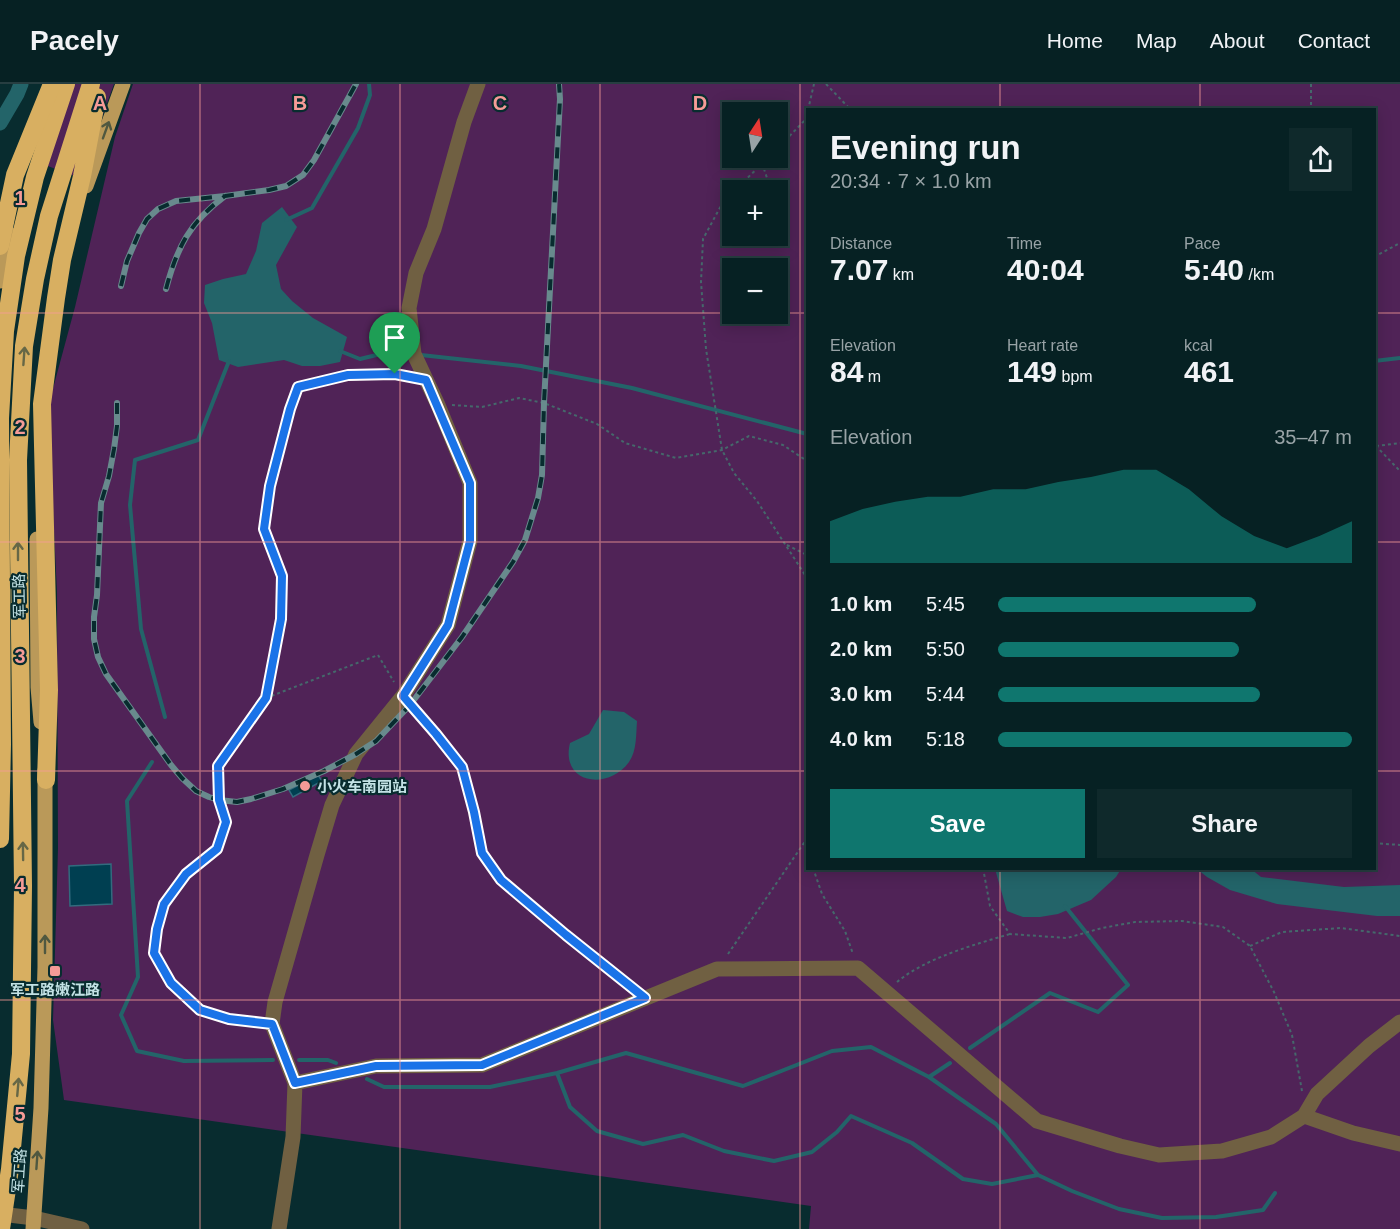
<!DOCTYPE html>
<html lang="en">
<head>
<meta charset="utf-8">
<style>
  body { margin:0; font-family:Arial,"Noto Sans SC",sans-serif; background:#0f292b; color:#f1f3f6; height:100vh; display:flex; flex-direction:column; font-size:22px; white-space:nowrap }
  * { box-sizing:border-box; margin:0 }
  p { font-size:20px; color:#98a3a6 }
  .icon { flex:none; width:33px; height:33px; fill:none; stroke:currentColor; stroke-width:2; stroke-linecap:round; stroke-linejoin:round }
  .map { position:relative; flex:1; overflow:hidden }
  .panel { position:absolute; left:806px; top:24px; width:570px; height:762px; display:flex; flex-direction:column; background:#062123; border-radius:0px; box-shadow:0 3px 15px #0003,0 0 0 2px #273e41 }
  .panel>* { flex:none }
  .needle { width:39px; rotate:12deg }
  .fabs { position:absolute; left:722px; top:18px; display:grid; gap:12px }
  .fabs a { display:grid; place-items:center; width:66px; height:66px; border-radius:0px; background:#062123; box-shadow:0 3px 15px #0003,0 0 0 2px #273e41; font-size:30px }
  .pin { position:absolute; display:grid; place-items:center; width:51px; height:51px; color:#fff; margin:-62px -26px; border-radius:50% 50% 50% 0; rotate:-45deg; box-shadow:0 0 6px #0007 }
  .pin .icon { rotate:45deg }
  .round { display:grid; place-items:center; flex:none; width:63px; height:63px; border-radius:0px; background:#0f292b }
  .head { display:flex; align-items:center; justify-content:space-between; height:102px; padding:0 24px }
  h1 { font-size:33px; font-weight:700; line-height:45px }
  .metrics { display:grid; grid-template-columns:repeat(3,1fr); gap:9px; height:102px; padding:6px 24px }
  .metrics div { display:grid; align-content:center }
  .metrics b { font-size:30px; font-weight:700 }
  .metrics small { font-size:16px; font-weight:400 }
  .metrics p { font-size:16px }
  .chart { height:168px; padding:12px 24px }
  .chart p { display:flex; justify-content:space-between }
  .chart svg { width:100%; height:108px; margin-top:6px; fill:#0f766e; opacity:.7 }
  .button { display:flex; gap:12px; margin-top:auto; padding:12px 24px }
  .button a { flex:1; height:69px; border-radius:0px; background:#0f766e; color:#fff; font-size:24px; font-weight:700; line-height:69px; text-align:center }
  .button a+a { background:#0f292b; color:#f1f3f6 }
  ul { padding:0 24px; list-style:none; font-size:20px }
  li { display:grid; grid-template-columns:96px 72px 1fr; align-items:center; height:45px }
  li i { height:15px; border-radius:8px; background:#0f766e }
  header { display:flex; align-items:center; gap:36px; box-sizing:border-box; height:84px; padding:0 30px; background:#062123; border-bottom:2px solid #273e41 }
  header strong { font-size:28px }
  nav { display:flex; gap:33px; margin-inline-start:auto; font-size:21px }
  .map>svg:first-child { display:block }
  .green { fill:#502357; fill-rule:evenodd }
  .water { fill:#236469 }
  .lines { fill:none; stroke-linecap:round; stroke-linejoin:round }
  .stream { stroke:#236469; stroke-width:4 }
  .canal { stroke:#236469; stroke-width:15 }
  .building { fill:#003f51; stroke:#326b7e; stroke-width:1.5 }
  .path { stroke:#45686b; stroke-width:2; stroke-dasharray:3 3; stroke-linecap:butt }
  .minor { stroke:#706042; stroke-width:15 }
  .major { stroke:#ba9959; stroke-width:15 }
  .highway { stroke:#d8af61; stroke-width:18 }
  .rail-casing { stroke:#688a8d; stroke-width:6 }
  .rail { stroke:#082c2f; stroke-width:4; stroke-dasharray:11; stroke-linecap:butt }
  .highway-bridge { stroke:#d8af61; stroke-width:18 }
  .oneway { stroke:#4f5840 }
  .oneway2 { stroke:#666746 }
  .route-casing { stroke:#fff; stroke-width:12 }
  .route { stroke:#1a73e8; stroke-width:8 }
  .grid { fill:none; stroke:#f59b97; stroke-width:1.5; stroke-opacity:0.55 }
  .poi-dot { fill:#f59b97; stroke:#082c2f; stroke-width:2 }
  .labels { text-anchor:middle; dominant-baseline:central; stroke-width:4.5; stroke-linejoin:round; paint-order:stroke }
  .street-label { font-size:15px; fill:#c3e2e5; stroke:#082c2f }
  .poi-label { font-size:15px; font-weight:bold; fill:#c3e2e5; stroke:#082c2f; text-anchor:start }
  .grid-label { font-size:20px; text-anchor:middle; font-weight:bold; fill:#f59b97; stroke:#082c2f; stroke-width:4.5; stroke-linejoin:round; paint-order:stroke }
</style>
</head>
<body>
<header>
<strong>Pacely</strong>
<nav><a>Home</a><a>Map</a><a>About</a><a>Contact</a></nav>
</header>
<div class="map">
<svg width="1400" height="1145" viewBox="0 0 1400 1145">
  <rect width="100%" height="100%" fill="#082c2f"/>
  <path class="green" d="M71 0H114L80 94 45 81Z
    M133 0H1400V1145H809L811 1122 64 1016 53 936 58 764 57 508 48 323 75 223 115 53ZM807 26H1374V784H807ZM732 28H777V74H732ZM732 106H777V152H732ZM732 184H777V230H732Z"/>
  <path class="water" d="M282 123 297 143 276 181 281 205 292 217 313 234 347 253 340 278 320 282H302L284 276 238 283 219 276 212 239 204 219 205 201 223 195 246 190 256 167 262 139Z
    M603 626 624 628 637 637C636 650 637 667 629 678 608 707 560 700 570 659L589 650Z
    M995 785V784L1121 785 1116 793 1091 816 1058 830 1040 833H1023L1007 827Z
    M1197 785H1251L1261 793 1344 803 1400 801V832H1377L1277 820 1230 806 1207 793Z"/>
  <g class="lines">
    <path class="stream" d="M286 136 312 124 358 44 370 11 369 0
      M340 267 360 275 389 268 410 270
      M421 271 521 282 632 304 807 350
      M1374 277 1400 274
      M165 633 141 545 130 421 135 376 198 356 229 277
      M152 678 127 717 138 893 121 931 137 967 184 977 273 976
      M970 964 1050 909 1098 928 1128 901 1065 822
      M299 976H328L336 979
      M557 989 570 1023 597 1047 643 1060 683 1051 724 1067 774 1077 812 1068 837 1048 851 1032 912 1059 963 1095 992 1100 1038 1091 1072 1107 1119 1125 1162 1134 1216 1133 1263 1126 1275 1109
      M929 993 996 1040 1038 1091
      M367 995 384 1003H490L557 989 626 969 743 1002 832 967 871 963 929 993 950 979"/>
    <path class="canal" d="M0 39 17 10 21 0"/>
  </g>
  <path class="building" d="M318 691 322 697 293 713 289 706Z
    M111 780 112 820 70 822 69 782Z"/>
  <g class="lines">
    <path class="path" d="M826 0 851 26
      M1311 0V26
      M808 26 814 0
      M777 65 806 35 807 29
      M762 79 771 106
      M735 106 768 74
      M732 109 723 118 703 155 701 198 706 265 722 366 734 389 757 417 807 494
      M1374 173 1400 159
      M452 321 482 323 519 314 544 319 597 340 625 359 676 374 722 366 749 352 783 361 807 377
      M1374 356 1376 362 1400 387
      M1376 362 1400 359
      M787 461 807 471
      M266 614 378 571 394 598
      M413 624 436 650 462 683 474 728 482 769 500 796 634 905
      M807 751V760
      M1374 759 1400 761
      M813 784 822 810 845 847 853 870
      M983 784 990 822 1010 850 1067 854 1102 844 1135 838 1182 837 1223 843 1250 862 1274 908 1292 951 1302 1007
      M1250 862 1282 848 1341 844 1400 852
      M728 870 806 756
      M897 898C926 874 973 861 1010 850
      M257 938 229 935 200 926 171 899 154 869 157 845 164 820 186 790 217 765 226 738 219 716 217 682 266 614 281 535 282 492 264 445 270 402 290 325 298 303C334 295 371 285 409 292"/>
    <path class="minor" d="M295 999 376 982 482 981 717 885 858 884 1037 1037 1120 1062 1159 1071 1222 1067 1271 1053 1304 1032 1317 1010 1369 962 1400 938
      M1304 1032 1353 1049 1400 1060
      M0 1130 34 1134 82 1145
      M279 1145 293 1053 295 999 272 940 275 918 317 771 332 721 356 670 403 612 448 541 470 457V399L438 321 414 270 409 224 416 189 434 145 464 38 478 0"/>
    <path class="major" d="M86 102 123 0
      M0 197 9 150
      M37 455 38 603 41 638
      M33 1145 41 1024 45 883V686"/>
    <path class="highway" d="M0 755 2 660 0 334 5 247 16 172 35 93 66 0"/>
    <g class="rail-casing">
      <path id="rail" d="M121 202 127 177 139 149 147 135 158 125 176 117 225 112 269 106 286 102 303 91 314 76 356 0
        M166 205C177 163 190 138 225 112
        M117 319V342L114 365 109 392 101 419 97 511 94 533V555L98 573 106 590 171 681 182 694 196 707 209 713 219 716 237 718 251 715 283 705 324 687 356 670 376 657 410 621 462 553 513 478 525 456 538 414 542 391 544 319 560 15 559 0"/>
    </g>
    <use href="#rail" class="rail"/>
    <path class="highway-bridge" d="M0 162 15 91 52 0
      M46 696 49 606 42 320 56 214 62 176 82 92 97 13
      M1 1145 10 1085 21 970 23 802 18 376 24 262 35 195 49 132 91 0"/>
  </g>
  <defs><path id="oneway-shaft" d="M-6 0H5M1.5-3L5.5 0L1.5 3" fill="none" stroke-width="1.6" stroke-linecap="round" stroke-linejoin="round" transform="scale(1.5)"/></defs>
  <g class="oneway">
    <use href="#oneway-shaft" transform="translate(106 46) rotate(-70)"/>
    <use href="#oneway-shaft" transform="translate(45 860) rotate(-90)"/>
    <use href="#oneway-shaft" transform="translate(37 1076) rotate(-86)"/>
  </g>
  <g class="oneway2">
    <use href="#oneway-shaft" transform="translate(24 272) rotate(-86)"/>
    <use href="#oneway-shaft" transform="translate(18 467) rotate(-90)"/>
    <use href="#oneway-shaft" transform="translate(23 767) rotate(-91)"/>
    <use href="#oneway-shaft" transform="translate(18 1003) rotate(-85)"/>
  </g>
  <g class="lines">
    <g class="route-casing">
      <path id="route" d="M395 290 426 296 470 399V457L448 541 403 612 436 650 462 683 474 728 482 769 501 796 566 851 645 914 482 981 376 982 295 999 272 940 229 935 200 926 171 899 154 869 157 845 164 820 186 790 217 765 226 738 219 716 218 682 266 614 281 535 282 492 264 445 270 402 290 325 298 303 348 291Z"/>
    </g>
    <use href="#route" class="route"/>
  </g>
  <path class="grid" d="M200 0V1145M400 0V1145M600 0V1145M800 0V1145M1000 0V26M1200 0V26M0 229H732M777 229H807M1374 229H1400M0 458H807M1374 458H1400M0 687H807M1374 687H1400M1000 784V1145M1200 784V1145M0 916H1400"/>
  <g class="poi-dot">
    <circle cx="305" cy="702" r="6"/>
    <rect x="49" y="881" width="12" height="12" rx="3"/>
  </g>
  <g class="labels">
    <g class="street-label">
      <text transform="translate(19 512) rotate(-91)">军工路</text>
      <text transform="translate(19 1087) rotate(-86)">军工路</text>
    </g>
    <g class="poi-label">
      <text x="317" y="702">小火车南园站</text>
      <text x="55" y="905" text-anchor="middle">军工路嫩江路</text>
    </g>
  </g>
  <g class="grid-label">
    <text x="100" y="26">A</text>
    <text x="300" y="26">B</text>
    <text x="500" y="26">C</text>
    <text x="700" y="26">D</text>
    <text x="20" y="121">1</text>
    <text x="20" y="350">2</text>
    <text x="20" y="579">3</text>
    <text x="20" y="808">4</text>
    <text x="20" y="1037">5</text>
  </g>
</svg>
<div class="fabs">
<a><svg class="needle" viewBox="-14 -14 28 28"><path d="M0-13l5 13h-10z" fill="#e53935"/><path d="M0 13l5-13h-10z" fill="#98a3a6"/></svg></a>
<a>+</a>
<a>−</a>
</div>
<div class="pin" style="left:395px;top:290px;background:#1e9e55"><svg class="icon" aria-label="arrive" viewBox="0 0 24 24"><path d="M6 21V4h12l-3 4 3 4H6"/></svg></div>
<section class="panel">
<div class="head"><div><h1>Evening run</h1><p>20:34 · 7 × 1.0 km</p></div><a class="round"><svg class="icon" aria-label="share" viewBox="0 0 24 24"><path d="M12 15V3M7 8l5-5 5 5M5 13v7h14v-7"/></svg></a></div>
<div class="metrics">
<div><p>Distance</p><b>7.07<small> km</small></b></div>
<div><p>Time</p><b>40:04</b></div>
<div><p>Pace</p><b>5:40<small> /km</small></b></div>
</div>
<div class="metrics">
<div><p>Elevation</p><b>84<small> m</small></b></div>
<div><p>Heart rate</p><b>149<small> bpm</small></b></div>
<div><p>kcal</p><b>461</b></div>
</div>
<div class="chart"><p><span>Elevation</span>35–47 m</p>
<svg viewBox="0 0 160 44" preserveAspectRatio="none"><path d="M0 44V27L10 22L20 19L30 17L40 17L50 14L60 14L70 11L80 9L90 6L100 6L110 14L120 25L130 33L140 38L150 33L160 27V44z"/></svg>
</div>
<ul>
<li><b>1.0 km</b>5:45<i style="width:73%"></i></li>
<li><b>2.0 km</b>5:50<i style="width:68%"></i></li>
<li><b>3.0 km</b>5:44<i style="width:74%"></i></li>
<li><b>4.0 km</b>5:18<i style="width:100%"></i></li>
</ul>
<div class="button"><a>Save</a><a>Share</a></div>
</section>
</div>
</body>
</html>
